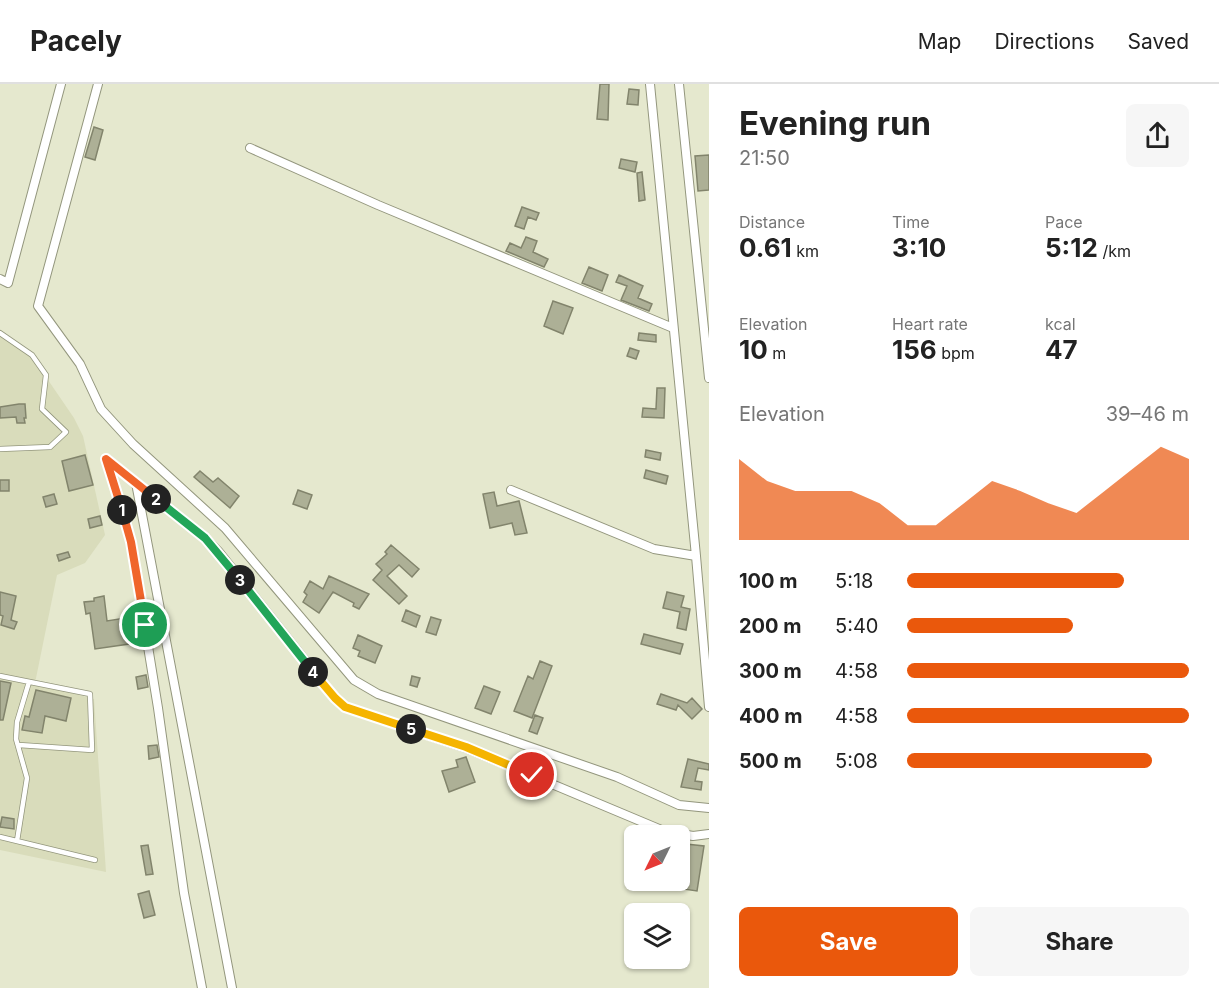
<!DOCTYPE html>
<html lang="en">
<head>
<meta charset="utf-8">
<style>
  body { margin:0; font-family:Inter,sans-serif; background:#f6f6f6; color:#222; height:100vh; display:flex; flex-direction:column; font-size:22px; white-space:nowrap }
  * { box-sizing:border-box; margin:0 }
  p { font-size:20px; color:#767676 }
  .icon { flex:none; width:33px; height:33px; fill:none; stroke:currentColor; stroke-width:2; stroke-linecap:round; stroke-linejoin:round }
  .map { position:relative; flex:1; overflow:hidden }
  .side { display:flex; flex-direction:column; background:#fff; width:510px }
  .side>* { flex:none }
  .needle { width:39px; rotate:227deg }
  .tools { position:absolute; left:624px; top:741px; display:grid; gap:12px }
  .tools a { display:grid; place-items:center; width:66px; height:66px; border-radius:9px; background:#fff; box-shadow:0 2px 4px #0004; font-size:30px }
  .pin { position:absolute; display:grid; place-items:center; width:51px; height:51px; color:#fff; margin:-26px; border:3px solid #fff; border-radius:50%; box-shadow:0 2px 6px #0007 }
  .km { position:absolute; width:30px; height:30px; margin:-15px; border-radius:50%; background:#222; color:#fff; font-size:16px; line-height:30px; text-align:center }
  .round { display:grid; place-items:center; flex:none; width:63px; height:63px; border-radius:9px; background:#f6f6f6 }
  .overview { display:flex; align-items:center; justify-content:space-between; height:102px; padding:0 30px }
  h1 { font-size:33px; font-weight:700; line-height:45px }
  .figures { display:grid; grid-template-columns:repeat(3,1fr); gap:9px; height:102px; padding:6px 30px }
  .figures div { display:grid; align-content:center }
  .figures b { font-size:26px; font-weight:700 }
  .figures small { font-size:16px; font-weight:400 }
  .figures p { font-size:16px }
  .chart { height:168px; padding:12px 30px }
  .chart p { display:flex; justify-content:space-between }
  .chart svg { width:100%; height:108px; margin-top:6px; fill:#ea580c; opacity:.7 }
  .action { display:flex; gap:12px; margin-top:auto; padding:12px 30px }
  .action a { flex:1; height:69px; border-radius:9px; background:#ea580c; color:#fff; font-size:24px; font-weight:700; line-height:69px; text-align:center }
  .action a+a { background:#f6f6f6; color:#222 }
  ul { padding:0 30px; list-style:none; font-size:20px }
  li { display:grid; grid-template-columns:96px 72px 1fr; align-items:center; height:45px }
  li i { height:15px; border-radius:8px; background:#ea580c }
  header { display:flex; align-items:center; gap:36px; box-sizing:border-box; height:84px; padding:0 30px; background:#fff; border-bottom:2px solid #e0e0e0 }
  header strong { font-size:28px }
  nav { display:flex; gap:33px; margin-inline-start:auto; font-size:21px }
  main { display:flex; flex:1; min-height:0 }
  .map>svg:first-child { display:block }
  .built { fill:#d9dcbb }
  .building { fill:#adb096; stroke:#82846c; stroke-width:1.5 }
  .lines { fill:none; stroke-linecap:round; stroke-linejoin:round }
  .service-casing { stroke:#93967d; stroke-width:6 }
  .minor-casing { stroke:#93967d; stroke-width:10 }
  .service { stroke:#fff; stroke-width:4.5 }
  .minor { stroke:#fff; stroke-width:8 }
  .split-1-casing { stroke:#fff; stroke-width:12 }
  .split-2-casing { stroke:#fff; stroke-width:12 }
  .split-3-casing { stroke:#fff; stroke-width:12 }
  .split-4-casing { stroke:#fff; stroke-width:12 }
  .split-5-casing { stroke:#fff; stroke-width:12 }
  .split-6-casing { stroke:#fff; stroke-width:12 }
  .split-1 { stroke:#f0652b; stroke-width:8 }
  .split-2 { stroke:#f0652b; stroke-width:8 }
  .split-3 { stroke:#22a559; stroke-width:8 }
  .split-4 { stroke:#22a559; stroke-width:8 }
  .split-5 { stroke:#f5b400; stroke-width:8 }
  .split-6 { stroke:#f5b400; stroke-width:8 }
</style>
</head>
<body>
<header>
<strong>Pacely</strong>
<nav><a>Map</a><a>Directions</a><a>Saved</a></nav>
</header>
<main>
<div class="map">
<svg width="709" height="904" viewBox="0 0 709 904">
  <rect width="100%" height="100%" fill="#e5e8ce"/>
  <path class="built" d="M0 251 33 274 74 334 83 352 105 451 85 479 57 491 35 599 94 615 106 788 0 766Z"/>
  <path class="building" d="M600 0H609L608 36 597 35Z
    M629 5 639 6 638 21 627 20Z
    M94 43 103 46 95 76 85 73Z
    M709 71V106L698 107 695 72Z
    M621 75 637 78 635 88 619 84Z
    M642 88 645 116 639 117 637 89Z
    M522 123 539 129 536 136 528 133 524 145 515 142Z
    M526 153 537 157 533 168 548 175 544 183 506 167 510 159 521 164Z
    M589 183 608 191 602 207 582 199Z
    M619 191 643 202 638 214 652 220 649 227 621 216 627 202 616 198Z
    M553 217 573 224 563 250 544 242Z
    M639 249 656 251V258L638 256Z
    M630 264 639 267 636 275 627 272Z
    M657 304H665L664 334 642 333 643 324 656 325Z
    M19 320H25L26 334H24L25 339H17L16 333 0 334V323Z
    M646 366 661 369 660 376 645 373Z
    M85 371 93 401 69 407 62 377Z
    M646 386 668 392 666 400 644 394Z
    M200 387 213 398 218 394 239 412 230 424 194 393Z
    M0 396H9V407H0Z
    M298 406 312 411 307 425 293 420Z
    M494 408 497 422 519 417 527 449 515 451 512 439 490 444 483 410Z
    M54 410 57 420 46 423 43 413Z
    M100 432 102 441 90 444 88 435Z
    M391 461 419 485 412 493 399 481 387 492 407 512 399 520 373 496 382 486 376 480 387 470 385 468Z
    M68 468 70 473 59 477 57 471Z
    M329 492 369 510 359 525 353 522 354 519 333 508 319 529 303 518 307 511 304 508 310 497 323 505Z
    M0 508 16 512 11 536 17 538 14 545 1 541 3 532 0 531Z
    M667 508 684 512 681 523 690 525 686 546 677 544 680 528 663 524Z
    M104 512 107 537 125 534 129 560 95 565 90 529 86 530 84 518 94 517V514Z
    M406 526 420 532 416 543 402 537Z
    M431 533 441 536 436 551 426 548Z
    M644 550 683 560 680 570 641 560Z
    M358 551 382 562 375 579 358 572 360 567 353 564Z
    M540 577 552 582 532 634 514 627 528 592 533 595Z
    M146 591 148 603 138 605 136 593Z
    M412 592 420 594 417 603 410 601Z
    M0 597 11 599 3 636H0Z
    M484 602 500 608 491 630 475 624Z
    M36 606 71 614 66 637 45 632 42 649 22 646 25 632 29 633Z
    M661 610 687 619 692 614 702 625 692 635 678 621 676 626 657 620Z
    M535 631 543 634 537 650 529 647Z
    M157 661 159 673 149 675 148 662Z
    M466 673 475 698 449 708 442 687 458 683 456 676Z
    M688 675 709 680V686L698 684 695 697 702 698 701 706 681 703Z
    M2 733 14 735V745L0 743Z
    M686 760 704 762 697 807 650 800 651 796H680V788H682Z
    M148 761 153 790 146 791 141 762Z
    M149 807 155 831 144 834 138 810Z"/>
  <g class="lines">
    <g class="service-casing">
      <path id="service" d="M0 249 32 271 46 291 42 325 66 348 50 363 0 365
        M0 592 90 610 92 666 19 661
        M0 753 95 776
        M17 757 27 694 16 655 17 638 29 598"/>
    </g>
    <g class="minor-casing">
      <path id="minor" d="M98 0 38 222 80 280 101 325 133 360 225 444 354 596 378 610 617 693 679 721 709 724
        M650 0 696 472 709 623
        M679 0 709 294
        M250 64 378 121 673 244
        M0 195 8 199 61 0
        M107 375 205 454 219 468 335 614 345 623 466 664 664 747 693 752 709 750
        M107 375 131 458 158 624 184 809 202 904
        M136 399 232 904
        M511 406 654 465 696 472"/>
    </g>
    <use href="#service" class="service"/>
    <use href="#minor" class="minor"/>
  </g>
  <g class="lines">
    <g class="split-1-casing">
      <path id="split-1" d="M122 426 131 458 145 541"/>
    </g>
    <g class="split-2-casing">
      <path id="split-2" d="M122 426 106 375 156 415"/>
    </g>
    <g class="split-3-casing">
      <path id="split-3" d="M156 415 205 454 240 496"/>
    </g>
    <g class="split-4-casing">
      <path id="split-4" d="M240 496 313 588"/>
    </g>
    <g class="split-5-casing">
      <path id="split-5" d="M313 588 335 614 345 623 411 645"/>
    </g>
    <g class="split-6-casing">
      <path id="split-6" d="M411 645 466 663 532 691"/>
    </g>
    <use href="#split-1" class="split-1"/>
    <use href="#split-2" class="split-2"/>
    <use href="#split-3" class="split-3"/>
    <use href="#split-4" class="split-4"/>
    <use href="#split-5" class="split-5"/>
    <use href="#split-6" class="split-6"/>
  </g>
</svg>
<div class="tools">
<a><svg class="needle" viewBox="-14 -14 28 28"><path d="M0-13l5 13h-10z" fill="#e53935"/><path d="M0 13l5-13h-10z" fill="#767676"/></svg></a>
<a><svg class="icon" aria-label="layers" viewBox="0 0 24 24"><path d="M12 4l9 5-9 5-9-5zM3 14l9 5 9-5"/></svg></a>
</div>
<div class="pin" style="left:145px;top:541px;background:#1e9e55"><svg class="icon" aria-label="arrive" viewBox="0 0 24 24"><path d="M6 21V4h12l-3 4 3 4H6"/></svg></div>
<div class="pin" style="left:532px;top:691px;background:#d93025"><svg class="icon" aria-label="check" viewBox="0 0 24 24"><path d="M5 12l5 5 9-10"/></svg></div>
<b class="km" style="left:122px;top:426px">1</b>
<b class="km" style="left:156px;top:415px">2</b>
<b class="km" style="left:240px;top:496px">3</b>
<b class="km" style="left:313px;top:588px">4</b>
<b class="km" style="left:411px;top:645px">5</b>
</div>
<section class="side">
<div class="overview"><div><h1>Evening run</h1><p>21:50</p></div><a class="round"><svg class="icon" aria-label="share" viewBox="0 0 24 24"><path d="M12 15V3M7 8l5-5 5 5M5 13v7h14v-7"/></svg></a></div>
<div class="figures">
<div><p>Distance</p><b>0.61<small> km</small></b></div>
<div><p>Time</p><b>3:10</b></div>
<div><p>Pace</p><b>5:12<small> /km</small></b></div>
</div>
<div class="figures">
<div><p>Elevation</p><b>10<small> m</small></b></div>
<div><p>Heart rate</p><b>156<small> bpm</small></b></div>
<div><p>kcal</p><b>47</b></div>
</div>
<div class="chart"><p><span>Elevation</span>39–46 m</p>
<svg viewBox="0 0 160 44" preserveAspectRatio="none"><path d="M0 44V11L10 20L20 24L30 24L40 24L50 29L60 38L70 38L80 29L90 20L100 24L110 29L120 33L130 24L140 15L150 6L160 11V44z"/></svg>
</div>
<ul>
<li><b>100 m</b>5:18<i style="width:77%"></i></li>
<li><b>200 m</b>5:40<i style="width:59%"></i></li>
<li><b>300 m</b>4:58<i style="width:100%"></i></li>
<li><b>400 m</b>4:58<i style="width:100%"></i></li>
<li><b>500 m</b>5:08<i style="width:87%"></i></li>
</ul>
<div class="action"><a>Save</a><a>Share</a></div>
</section>
</main>
</body>
</html>
